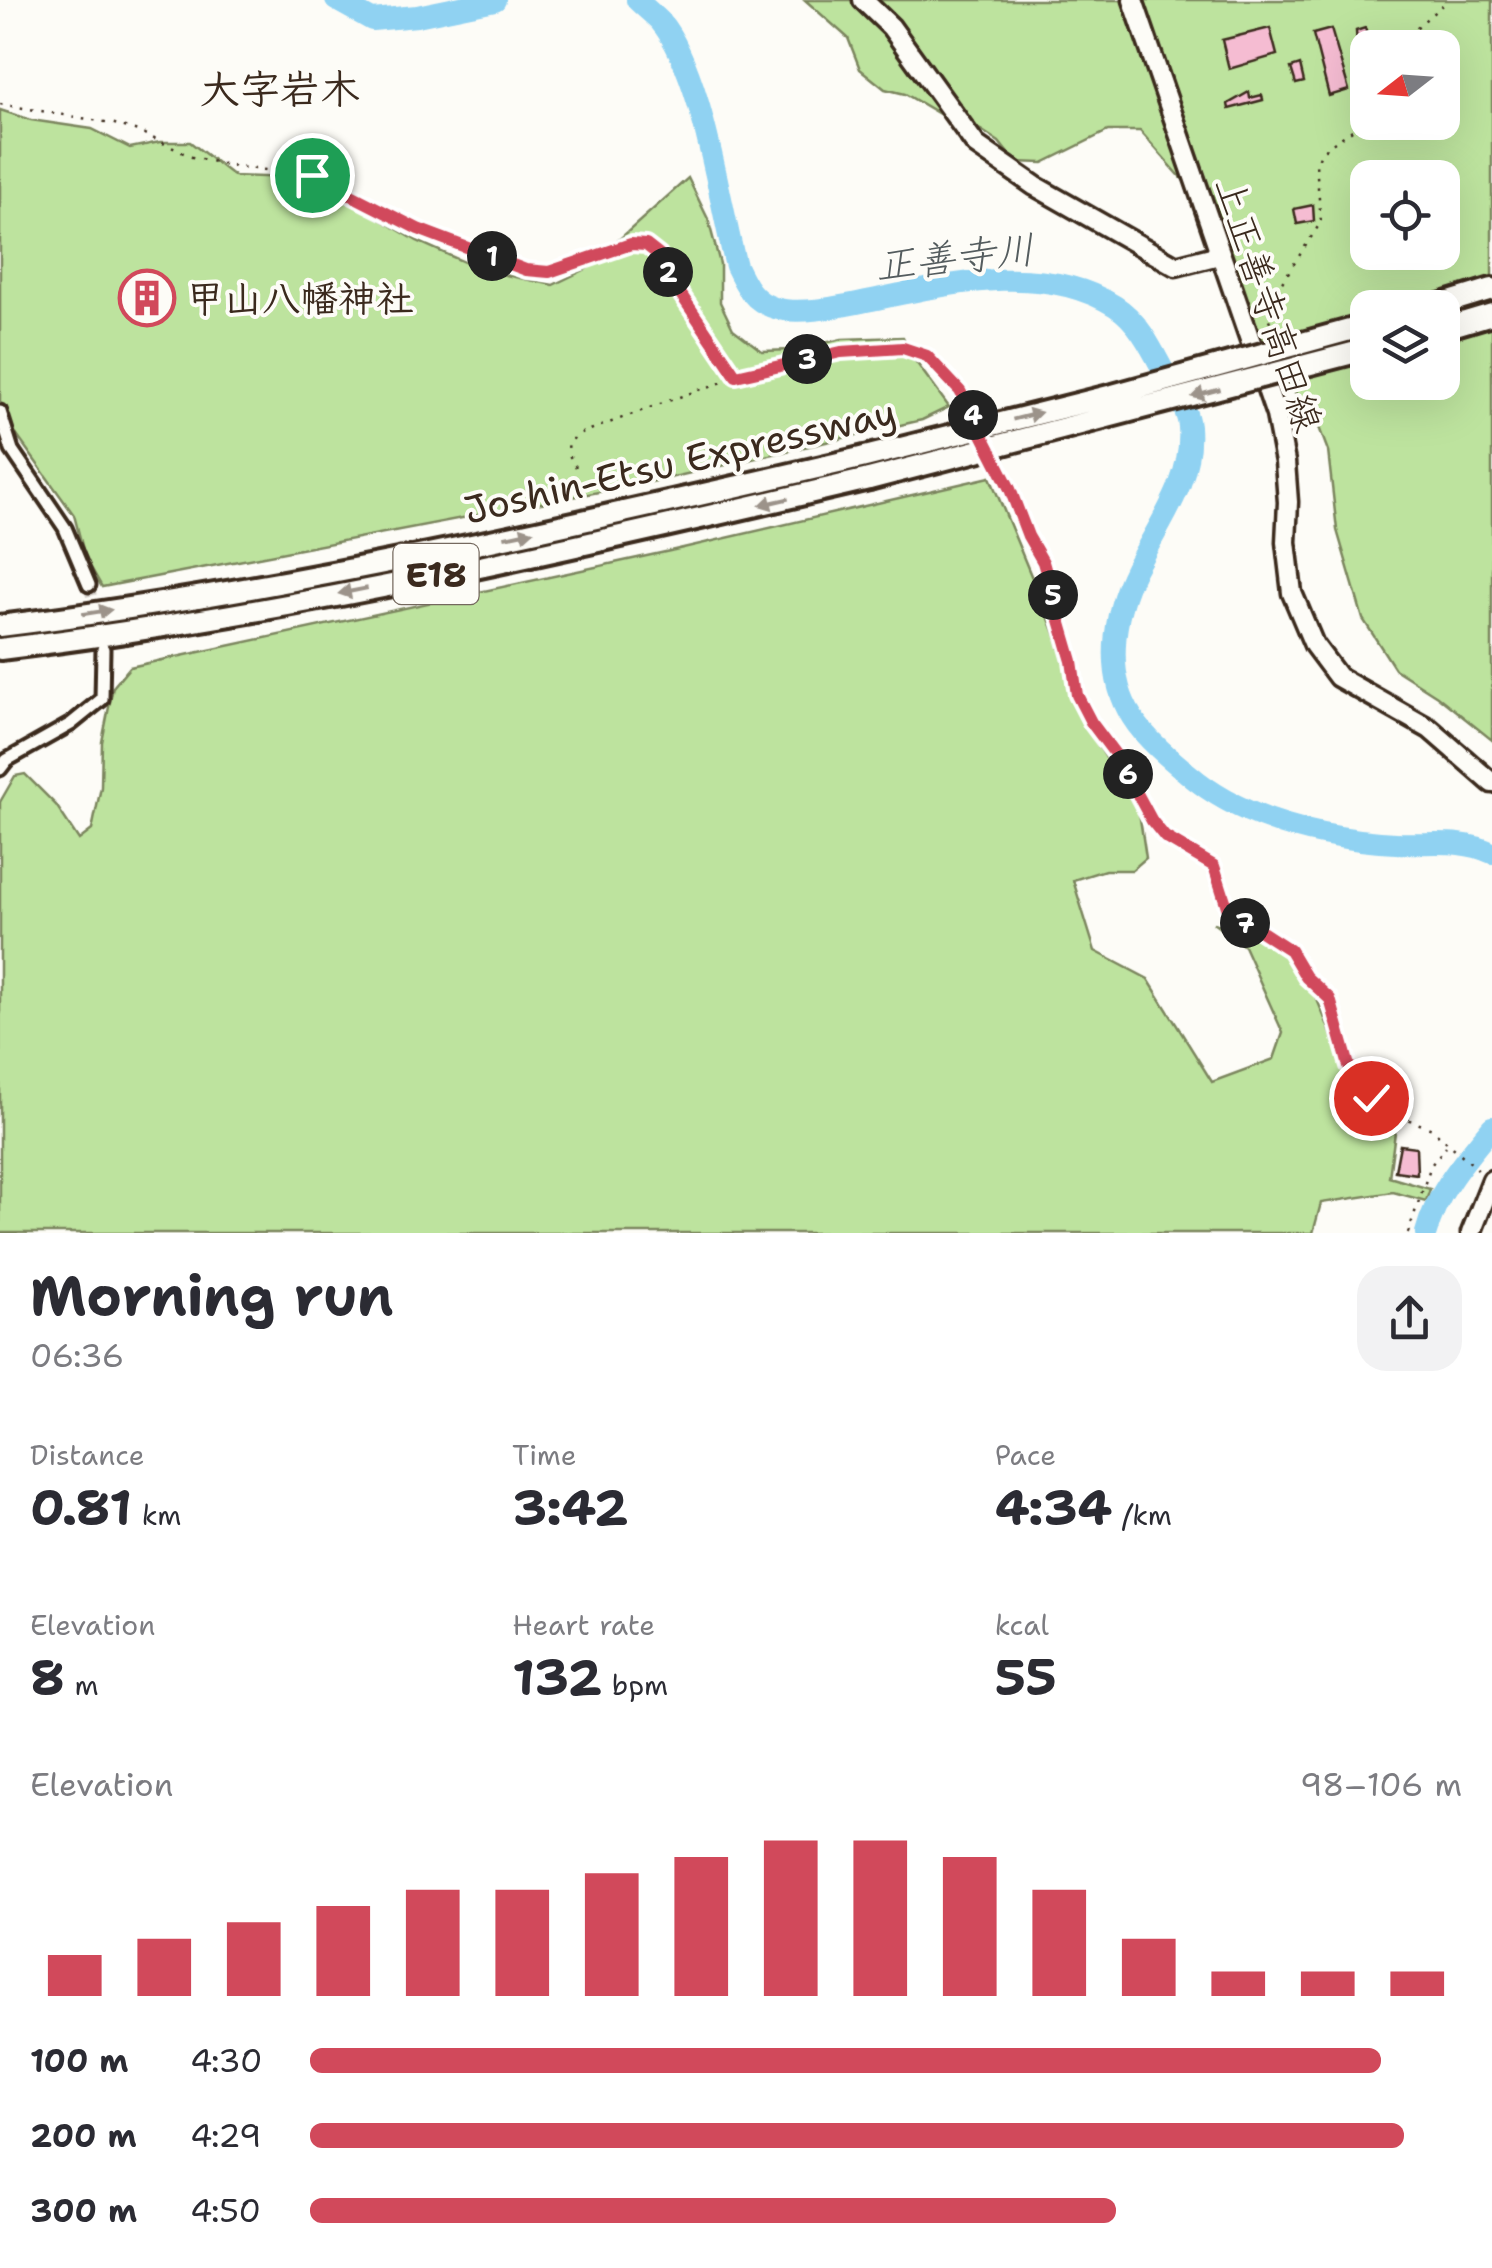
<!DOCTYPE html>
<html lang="en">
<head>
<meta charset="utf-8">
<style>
  body { margin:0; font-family:"Shantell Sans","Klee One",sans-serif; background:#f2f2f3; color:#2b2b33; height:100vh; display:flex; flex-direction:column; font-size:38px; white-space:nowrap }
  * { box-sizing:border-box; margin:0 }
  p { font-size:32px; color:#7c7c81 }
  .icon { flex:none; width:55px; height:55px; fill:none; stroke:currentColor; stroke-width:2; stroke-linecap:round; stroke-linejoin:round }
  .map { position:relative; height:1233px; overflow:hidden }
  .details { display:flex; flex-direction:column; background:#fff; flex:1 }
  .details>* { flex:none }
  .needle { width:65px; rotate:253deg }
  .controls { position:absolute; left:1350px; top:30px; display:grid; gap:20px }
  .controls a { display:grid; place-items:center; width:110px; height:110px; border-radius:20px; background:#fff; box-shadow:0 10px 40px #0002; font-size:50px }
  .pin { position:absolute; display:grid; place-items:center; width:85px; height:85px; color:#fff; margin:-42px; border:5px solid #fff; border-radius:50%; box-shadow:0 2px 10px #0007 }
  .km { position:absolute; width:50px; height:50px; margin:-25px; border-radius:50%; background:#222; color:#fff; font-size:28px; line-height:50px; text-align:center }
  .round { display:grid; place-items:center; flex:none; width:105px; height:105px; border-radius:30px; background:#f2f2f3 }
  .summary { display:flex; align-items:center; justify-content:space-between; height:170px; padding:0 30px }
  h1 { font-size:55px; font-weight:700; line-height:75px }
  .metrics { display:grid; grid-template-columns:repeat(3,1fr); gap:15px; height:170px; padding:10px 30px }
  .metrics div { display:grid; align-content:center }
  .metrics b { font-size:50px; font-weight:700 }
  .metrics small { font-size:28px; font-weight:400 }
  .metrics p { font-size:28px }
  .chart { height:280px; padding:20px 30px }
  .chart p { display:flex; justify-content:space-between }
  .chart svg { width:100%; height:180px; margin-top:10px; stroke:#d1495b; stroke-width:6 }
  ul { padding:0 30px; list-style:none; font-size:32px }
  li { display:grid; grid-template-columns:160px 120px 1fr; align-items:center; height:75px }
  li i { height:25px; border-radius:12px; background:#d1495b }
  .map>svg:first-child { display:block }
  .green { fill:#bde39e; stroke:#7c865e; stroke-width:2.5; fill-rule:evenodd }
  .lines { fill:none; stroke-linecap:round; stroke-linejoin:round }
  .river { stroke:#90d2f2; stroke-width:22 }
  .building { fill:#f5bcd2; stroke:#3b2a1e; stroke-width:2.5 }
  .street-tunnel { stroke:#d6d2cc; stroke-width:11; stroke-dasharray:11 5.5; stroke-linecap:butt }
  .street-casing { stroke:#3b2a1e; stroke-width:19 }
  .secondary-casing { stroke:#3b2a1e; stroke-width:25 }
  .highway-casing { stroke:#3b2a1e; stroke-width:28 }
  .path { stroke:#3b2a1e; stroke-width:2.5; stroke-dasharray:2.5 8; stroke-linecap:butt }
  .street { stroke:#fdfcf7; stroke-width:11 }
  .secondary { stroke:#fdfcf7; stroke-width:18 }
  .highway { stroke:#fdfcf7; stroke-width:20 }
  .highway-bridge-casing { stroke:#3b2a1e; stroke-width:28; stroke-linecap:butt }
  .highway-bridge { stroke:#fdfcf7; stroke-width:20 }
  .oneway { fill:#9c938a }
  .route-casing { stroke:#fff; stroke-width:20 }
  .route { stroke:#d1495b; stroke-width:12 }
  .labels { text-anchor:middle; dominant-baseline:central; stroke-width:8; stroke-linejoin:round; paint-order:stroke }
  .shield { fill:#fdfcf7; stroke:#75695f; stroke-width:2.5 }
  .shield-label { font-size:35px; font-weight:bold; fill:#3b2a1e }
  .poi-label { font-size:38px; font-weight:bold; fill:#3b2a1e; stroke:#fdfcf7; text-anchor:start }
  .street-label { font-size:38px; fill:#3b2a1e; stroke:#fdfcf7 }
  .neighbourhood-label { font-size:40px; font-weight:bold; fill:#3b2a1e; stroke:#fdfcf7 }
  .water-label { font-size:40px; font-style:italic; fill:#545c5e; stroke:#fdfcf7 }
</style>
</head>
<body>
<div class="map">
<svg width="1492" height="1233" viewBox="0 0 1492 1233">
  <rect width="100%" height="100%" fill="#fdfcf7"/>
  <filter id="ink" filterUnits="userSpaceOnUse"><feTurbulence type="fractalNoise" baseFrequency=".01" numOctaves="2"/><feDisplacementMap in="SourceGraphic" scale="20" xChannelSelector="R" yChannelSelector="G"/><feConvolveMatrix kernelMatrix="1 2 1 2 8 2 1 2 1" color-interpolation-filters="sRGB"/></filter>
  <g filter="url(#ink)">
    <path class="green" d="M805 0H1492V740L1437 696 1395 669 1363 619 1337 530 1328 451 1311 406 1270 371 1192 190 1140 131H1108L1043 163 1015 162 999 142 981 130 943 116 905 94 885 89 860 69 848 38ZM1368 48H1442V122H1368ZM1368 178H1442V252H1368ZM1368 308H1442V382H1368Z
      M0 110 31 120 92 129 130 148 160 142H190L234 176 291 178 328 188 417 241 482 270 553 285 586 269 688 178 708 219 720 264V302L733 329 762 351 794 350 842 339 903 337 916 362 949 407 922 420 656 481 102 587 85 557 74 515 0 412Z
      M990 477 1057 638 1083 720 1139 812 1146 858 1132 870H1105L1073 880 1095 951 1148 979 1212 1082 1274 1059 1283 1033 1244 946 1213 923 1245 932 1300 958 1360 1104 1395 1132 1389 1177 1430 1189 1426 1201 1393 1192 1321 1203 1313 1233H0V802L15 776 25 774 56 805 79 840 92 830 101 787 102 742 113 687 130 667 670 551Z"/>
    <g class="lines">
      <path class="river" d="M336 0 372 20 417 16 495 0
        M637 0C644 7 653 14 660 21 702 70 719 201 736 266 745 285 753 302 775 308 800 316 846 305 872 300 949 284 1043 261 1115 306 1138 320 1152 349 1164 372 1172 388 1188 409 1189 427 1193 477 1164 516 1141 559 1115 604 1102 670 1132 717 1147 741 1175 763 1197 781 1253 824 1327 839 1396 843 1428 845 1462 838 1492 853
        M1426 1233C1437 1191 1465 1160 1492 1127"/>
    </g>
    <path class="building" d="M1270 28 1277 55 1229 69 1222 40Z
      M1365 28 1369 41 1357 45 1356 31Z
      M1331 29 1349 90 1329 96 1313 34Z
      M1300 65 1304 82 1296 84 1291 68Z
      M1249 92 1250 98 1262 95 1263 100 1229 109 1228 104Z
      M1313 205 1314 221 1297 224 1294 209Z
      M139 297a7 7 0 1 1 14 0a7 7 0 1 1-14 0Z
      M1400 1145 1416 1147 1417 1174 1395 1171Z"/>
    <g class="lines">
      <path class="street-tunnel" d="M89 585 101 640"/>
      <g class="street-casing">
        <path id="street" d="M0 412 12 450 65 528 89 585
          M0 769 7 760 71 724 102 699 103 649"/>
      </g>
      <g class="secondary-casing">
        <path id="secondary" d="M863 0 891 27 976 145 1035 186 1176 266 1219 255
          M1133 0 1276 415 1285 462 1288 502 1286 542 1292 593 1314 645 1338 677 1430 729 1492 783
          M1471 1233 1492 1180"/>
      </g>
      <g class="highway-casing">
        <path id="highway" d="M1430 308 1492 289
          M1442 329 1492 314
          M0 626C291 590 579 523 865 457
          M0 649C293 614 582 546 869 479"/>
      </g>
      <path class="path" d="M1393 48 1448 0
        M0 104 111 123 138 131 192 157 237 167 312 175 418 229 527 270 549 272 631 244 646 245 660 256 735 375
        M1264 331 1276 308 1281 284 1321 222 1316 164 1322 151 1368 119
        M997 462 1043 562 1072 661 1077 695 1091 722 1118 758 1152 821 1165 837 1214 866 1228 910 1289 950 1307 977 1329 999 1349 1066 1359 1085 1380 1108 1432 1129 1480 1171
        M576 467 569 455 568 443 579 434C676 399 769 358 873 350 891 349 910 346 926 355 946 367 962 395 973 415
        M1408 1233 1431 1165 1446 1146"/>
      <use href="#street" class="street"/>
      <use href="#secondary" class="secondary"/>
      <use href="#highway" class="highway"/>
      <g class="highway-bridge-casing">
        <path id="highway-bridge" d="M865 457 1113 395 1368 325
          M869 479 1368 349"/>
      </g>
      <use href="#highway-bridge" class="highway-bridge"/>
    </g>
    <defs><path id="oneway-solid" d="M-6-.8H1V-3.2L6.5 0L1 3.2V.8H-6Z" transform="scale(2.5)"/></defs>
    <g class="oneway">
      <use href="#oneway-solid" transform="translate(1206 393) rotate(165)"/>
      <use href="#oneway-solid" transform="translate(1027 416) rotate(-14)"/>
      <use href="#oneway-solid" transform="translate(774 502) rotate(167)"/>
      <use href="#oneway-solid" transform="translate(519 534) rotate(-12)"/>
      <use href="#oneway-solid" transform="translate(353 591) rotate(169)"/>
      <use href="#oneway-solid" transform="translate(97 612) rotate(-9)"/>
    </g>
  </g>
  <g class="lines" filter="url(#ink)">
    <g class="route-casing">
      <path id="route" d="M312 175 418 229 526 270 549 272 631 244 646 245 660 256 678 290 736 376 841 352 903 348 927 356 960 391 1010 489 1028 536 1043 562 1072 661 1077 695 1091 722 1118 758 1152 821 1165 837 1214 866 1228 910 1290 950 1306 977 1330 999 1349 1066 1359 1086 1371 1098"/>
    </g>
    <use href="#route" class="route"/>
  </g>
  <defs>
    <g id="building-ring" transform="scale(2.875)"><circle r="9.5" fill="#fdfcf7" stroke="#d1495b" stroke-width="1.5"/><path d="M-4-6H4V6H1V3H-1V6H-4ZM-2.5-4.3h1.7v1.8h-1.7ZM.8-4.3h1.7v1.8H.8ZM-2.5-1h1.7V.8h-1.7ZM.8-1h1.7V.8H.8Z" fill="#d1495b"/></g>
  </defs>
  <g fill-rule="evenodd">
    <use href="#building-ring" x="147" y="298"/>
  </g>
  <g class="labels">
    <rect class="shield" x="393.5" y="544" width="85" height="60" rx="8"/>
    <g class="shield-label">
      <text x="436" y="574">E18</text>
    </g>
    <g class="poi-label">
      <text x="186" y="298">甲山八幡神社</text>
    </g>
    <g class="street-label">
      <text transform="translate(1269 304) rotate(72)">上正善寺高田線</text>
      <text transform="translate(680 461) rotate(-13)">Joshin-Etsu Expressway</text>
    </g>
    <g class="neighbourhood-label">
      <text x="280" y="89">大字岩木</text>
    </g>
    <g class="water-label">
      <text transform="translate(955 257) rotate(-6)">正善寺川</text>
    </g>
  </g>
</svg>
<div class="controls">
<a><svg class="needle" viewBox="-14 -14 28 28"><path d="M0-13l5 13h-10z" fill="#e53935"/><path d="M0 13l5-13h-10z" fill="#7c7c81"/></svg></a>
<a><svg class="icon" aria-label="locate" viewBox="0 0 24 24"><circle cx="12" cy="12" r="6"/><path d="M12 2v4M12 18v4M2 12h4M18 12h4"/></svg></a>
<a><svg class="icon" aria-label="layers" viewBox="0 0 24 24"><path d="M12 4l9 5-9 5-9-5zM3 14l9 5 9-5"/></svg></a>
</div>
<div class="pin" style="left:312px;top:175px;background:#1e9e55"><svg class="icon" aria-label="arrive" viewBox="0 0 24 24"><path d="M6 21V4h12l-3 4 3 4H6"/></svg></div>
<div class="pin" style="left:1371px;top:1098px;background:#d93025"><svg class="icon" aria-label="check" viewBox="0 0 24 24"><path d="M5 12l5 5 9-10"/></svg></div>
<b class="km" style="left:492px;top:256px">1</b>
<b class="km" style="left:668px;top:272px">2</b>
<b class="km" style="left:807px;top:359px">3</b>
<b class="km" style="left:973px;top:415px">4</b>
<b class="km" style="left:1053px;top:595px">5</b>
<b class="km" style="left:1128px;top:774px">6</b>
<b class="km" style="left:1245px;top:923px">7</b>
</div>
<section class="details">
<div class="summary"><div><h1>Morning run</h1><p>06:36</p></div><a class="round"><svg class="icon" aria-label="share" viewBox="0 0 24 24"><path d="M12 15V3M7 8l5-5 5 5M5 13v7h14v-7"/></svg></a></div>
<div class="metrics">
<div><p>Distance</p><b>0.81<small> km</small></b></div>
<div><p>Time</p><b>3:42</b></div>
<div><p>Pace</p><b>4:34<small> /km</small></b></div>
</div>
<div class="metrics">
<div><p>Elevation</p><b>8<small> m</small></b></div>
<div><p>Heart rate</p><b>132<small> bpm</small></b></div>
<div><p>kcal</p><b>55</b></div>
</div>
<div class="chart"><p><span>Elevation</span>98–106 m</p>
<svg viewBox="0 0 160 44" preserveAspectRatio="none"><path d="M5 44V34M15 44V30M25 44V26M35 44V22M45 44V18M55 44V18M65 44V14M75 44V10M85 44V6M95 44V6M105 44V10M115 44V18M125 44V30M135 44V38M145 44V38M155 44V38"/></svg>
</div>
<ul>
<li><b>100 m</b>4:30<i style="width:93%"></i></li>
<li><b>200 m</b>4:29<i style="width:95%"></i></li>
<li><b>300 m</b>4:50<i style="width:70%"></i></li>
</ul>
</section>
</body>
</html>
